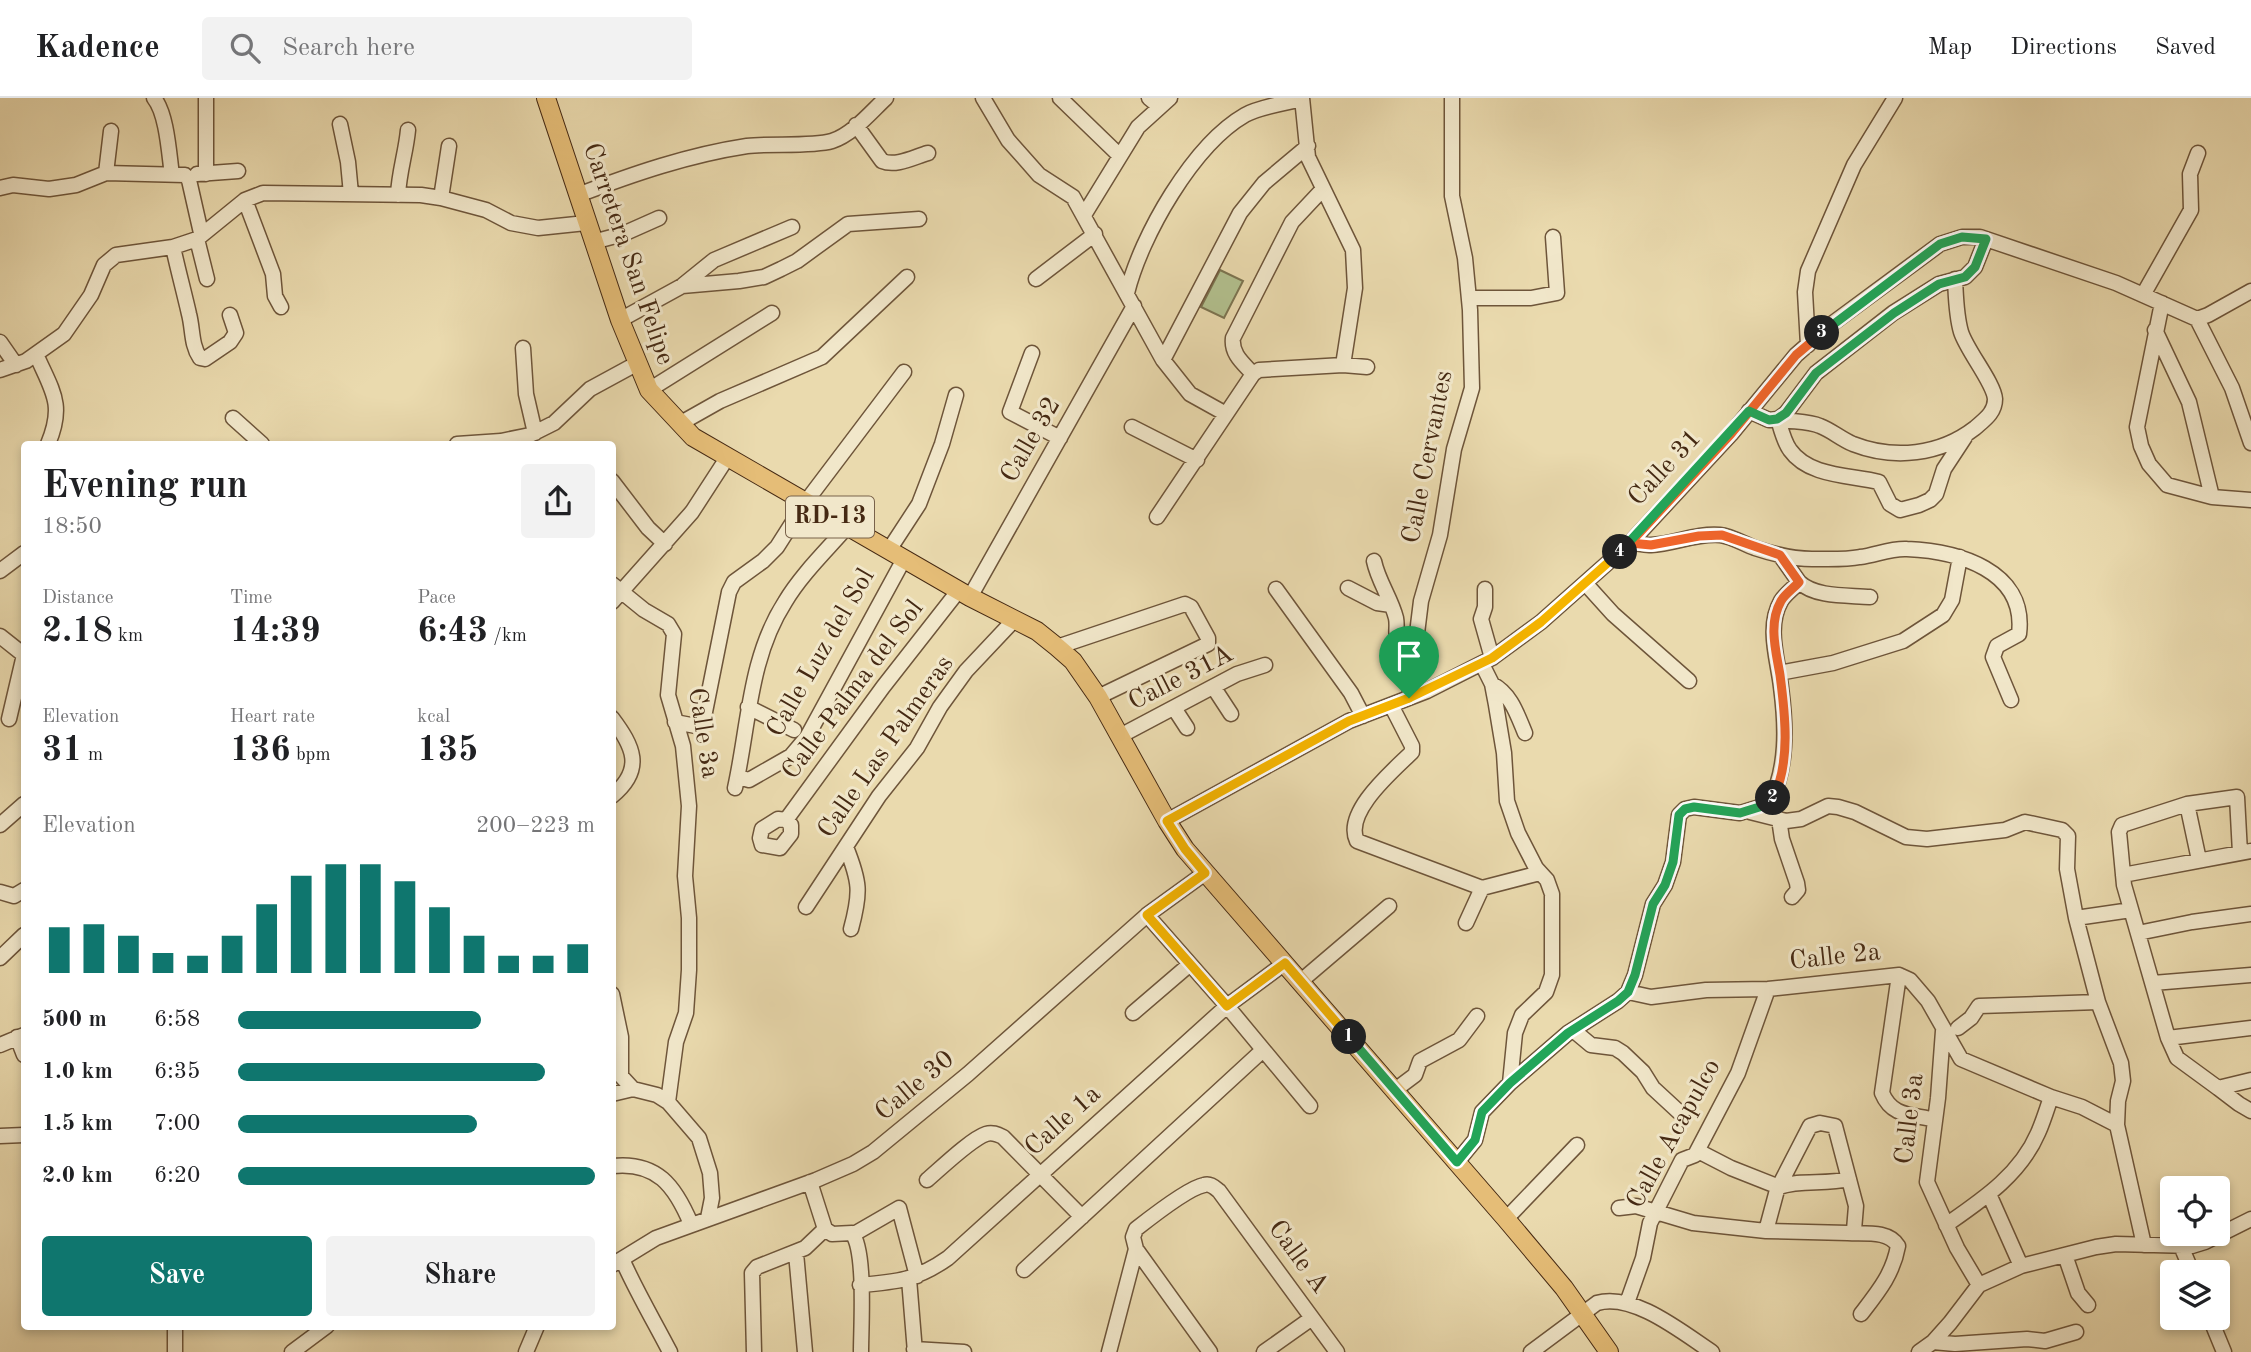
<!DOCTYPE html>
<html lang="en">
<head>
<meta charset="utf-8">
<style>
  body { margin:0; font-family:"Old Standard TT",serif; background:#f2f2f2; color:#202124; height:100vh; display:flex; flex-direction:column; font-size:26px; white-space:nowrap }
  * { box-sizing:border-box; margin:0 }
  p { font-size:23px; color:#757577 }
  .icon { flex:none; width:38px; height:38px; fill:none; stroke:currentColor; stroke-width:2; stroke-linecap:round; stroke-linejoin:round }
  .map { position:relative; flex:1; overflow:hidden }
  .panel { position:absolute; left:21px; top:343px; width:595px; height:889px; display:flex; flex-direction:column; background:#fff; border-radius:7px; box-shadow:0 4px 10px #0003 }
  .panel>* { flex:none }
  .buttons { position:absolute; left:2160px; top:1078px; display:grid; gap:14px }
  .buttons a { display:grid; place-items:center; width:70px; height:70px; border-radius:7px; background:#fff; box-shadow:0 4px 10px #0003; font-size:35px }
  .pin { position:absolute; display:grid; place-items:center; width:60px; height:60px; color:#fff; margin:-72px -30px; border-radius:50% 50% 50% 0; rotate:-45deg; box-shadow:0 0 7px #0007 }
  .pin .icon { rotate:45deg }
  .km { position:absolute; width:35px; height:35px; margin:-18px; border-radius:50%; background:#222; color:#fff; font-size:19px; line-height:35px; text-align:center }
  .round { display:grid; place-items:center; flex:none; width:74px; height:74px; border-radius:7px; background:#f2f2f2 }
  .summary { display:flex; align-items:center; justify-content:space-between; height:119px; padding:0 21px }
  h1 { font-size:38px; font-weight:800; line-height:52px }
  .figures { display:grid; grid-template-columns:repeat(3,1fr); gap:10px; height:119px; padding:7px 21px }
  .figures div { display:grid; align-content:center }
  .figures b { font-size:35px; font-weight:800 }
  .figures small { font-size:19px; font-weight:400 }
  .figures p { font-size:19px }
  .chart { height:196px; padding:14px 21px }
  .chart p { display:flex; justify-content:space-between }
  .chart svg { width:100%; height:126px; margin-top:7px; stroke:#0f766e; stroke-width:6 }
  .action { display:flex; gap:14px; margin-top:auto; padding:14px 21px }
  .action a { flex:1; height:80px; border-radius:7px; background:#0f766e; color:#fff; font-size:28px; font-weight:800; line-height:80px; text-align:center }
  .action a+a { background:#f2f2f2; color:#202124 }
  ul { padding:0 21px; list-style:none; font-size:23px }
  li { display:grid; grid-template-columns:112px 84px 1fr; align-items:center; height:52px }
  li i { height:18px; border-radius:9px; background:#0f766e }
  header { display:flex; align-items:center; gap:42px; box-sizing:border-box; height:98px; padding:0 35px; background:#fff; border-bottom:2px solid #e0e0e0 }
  header strong { font-size:33px }
  nav { display:flex; gap:38px; margin-inline-start:auto; font-size:24px }
  .search { width:490px; height:63px; background:#f2f2f2; display:flex; align-items:center; gap:18px; box-sizing:border-box; padding:0 24px; border-radius:7px; color:#757577; font-size:26px }
  .map>svg:first-child { display:block }
  .green { fill:#b2c08e; stroke:#7c7450; stroke-width:2 }
  .lines { fill:none; stroke-linecap:round; stroke-linejoin:round }
  .minor-casing { stroke:#6e553a; stroke-width:17 }
  .major-casing { stroke:#452913; stroke-width:20 }
  .minor { stroke:#f1e7ca; stroke-width:14 }
  .major { stroke:#e5bd77; stroke-width:18 }
  .split-1-casing { stroke:#fff; stroke-width:14 }
  .split-2-casing { stroke:#fff; stroke-width:14 }
  .split-3-casing { stroke:#fff; stroke-width:14 }
  .split-4-casing { stroke:#fff; stroke-width:14 }
  .split-5-casing { stroke:#fff; stroke-width:14 }
  .split-1 { stroke:#f5b400; stroke-width:9 }
  .split-2 { stroke:#22a559; stroke-width:9 }
  .split-3 { stroke:#f0652b; stroke-width:9 }
  .split-4 { stroke:#22a559; stroke-width:9 }
  .split-5 { stroke:#f5b400; stroke-width:9 }
  .labels { text-anchor:middle; dominant-baseline:central; stroke-width:6; stroke-linejoin:round; paint-order:stroke }
  .shield { fill:#f1e7ca; stroke:#79624a; stroke-width:2 }
  .shield-label { font-size:24px; font-weight:bold; fill:#452913 }
  .street-label { font-size:26px; fill:#452913; stroke:#f1e7ca }
</style>
</head>
<body>
<header>
<strong>Kadence</strong>
<div class="search"><svg class="icon" aria-label="search" viewBox="0 0 24 24"><circle cx="10" cy="10" r="6"/><path d="M15 15l6 6"/></svg>Search here</div>
<nav><a>Map</a><a>Directions</a><a>Saved</a></nav>
</header>
<div class="map">
<svg width="2251" height="1254" viewBox="0 0 2251 1254">
  <rect width="100%" height="100%" fill="#eadaae"/>
  <filter id="stains"><feTurbulence type="fractalNoise" baseFrequency=".00286" numOctaves="4"/><feColorMatrix values="0 0 0 0 .2 0 0 0 0 .09 0 0 0 0 .02 0 0 0 .5 -.17"/></filter>
  <radialGradient id="worn" r=".72"><stop offset=".6" stop-color="#630" stop-opacity="0"/><stop offset="1" stop-color="#630" stop-opacity=".3"/></radialGradient>
  <path class="green" d="M1220 172 1243 183 1224 220 1201 209Z"/>
  <g class="lines">
    <g class="minor-casing">
      <path id="minor" d="M154 0C167 16 169 56 172 77
        M206 0V76
        M983 0 1008 42 1039 77 1073 99 1163 262 1190 296 1226 316
        M1060 0 1120 58
        M1149 0 1160 9
        M1302 0 1308 59 1353 152 1355 190 1343 267
        M340 26 348 64 351 96
        M856 27 882 63C896 69 914 59 928 55
        M106 75 111 33
        M197 76 238 73
        M0 90 13 87 49 91 76 87 106 75 185 77 189 82 201 135
        M398 97C399 74 406 54 408 32
        M578 97C633 76 688 57 747 48 771 45 811 49 832 43 852 37 871 14 886 0
        M441 100 449 48
        M245 102 273 176 275 198 281 209
        M1084 117 1138 29 1170 0
        M197 141 207 181
        M593 144 623 136 659 120
        M173 149C178 172 184 194 189 216 193 231 191 247 200 260L205 261 230 244 236 235 230 217
        M1036 181 1095 136
        M683 187 714 162 792 129
        M1127 195C1141 138 1193 47 1245 17 1259 9 1286 5 1302 1
        M2143 197 2191 112 2190 76 2198 55
        M1469 200H1531L1557 195 1553 139
        M2162 205 2137 329 2141 348 2149 366 2167 387 2212 399 2251 402
        M2197 221 2232 290 2251 345
        M620 222 682 188 739 183 764 179 781 171 797 163 848 126 919 121
        M2155 232 2189 304 2212 399
        M0 244 16 267
        M1808 247 1805 194 1808 173 1854 67 1895 0
        M523 250 526 296 535 335
        M1032 255 1010 314 1060 340
        M36 256C52 293 65 306 48 346
        M1163 262 1240 115 1264 85 1308 48
        M0 272 26 263 64 236 91 197 104 167 116 157 173 149 197 141 245 102 263 95 421 97 441 100 486 112 511 125 538 130 586 125
        M1253 276C1243 265 1231 256 1233 240L1292 124 1323 91
        M649 292 772 215
        M1749 313 1769 322 1778 321 1786 315 1816 275 1893 215 1939 186 1965 179 1975 169 1986 141
        M233 320 262 346
        M1778 321C1791 324 1808 323 1820 328 1831 332 1841 341 1853 346 1894 362 1940 357 1975 330 1984 322 1995 315 1995 301 1994 285 1967 253 1961 234 1956 217 1956 199 1955 181
        M1778 321C1781 331 1784 344 1790 352 1809 379 1851 377 1879 384L1890 406 1900 412 1919 407 1930 402 1936 396 1944 371 1965 339
        M681 325 720 303 822 259 907 179
        M1132 329 1197 362
        M457 346 501 343 530 337 554 325 590 291 636 266
        M612 383 648 430 665 446
        M1157 419 1253 276 1259 272 1343 267 1367 269
        M1630 445C1637 445 1645 447 1651 447 1674 446 1696 435 1720 437 1731 438 1744 446 1755 450 1773 456 1793 461 1812 461 1828 461 1845 462 1860 459 1876 457 1891 450 1907 451 1957 453 2027 472 2019 536L1997 548 1993 559 2011 602
        M889 452 919 406 942 346 956 297
        M1374 463C1378 483 1391 500 1396 520 1398 530 1394 537 1399 547 1403 553 1409 558 1414 564
        M0 473 24 455
        M1799 484C1816 500 1849 497 1870 499
        M1585 485 1613 516 1689 583
        M612 486 644 512 668 526 674 536 668 597 683 648 689 708 685 778 689 820V872L686 915 676 944 668 1004
        M1348 490 1377 505 1391 507
        M1276 491 1351 595 1363 618
        M1485 491V509L1481 521 1492 560
        M970 499 1134 208
        M612 504 692 414 727 360
        M0 538 24 557
        M1057 549 1185 506 1191 509 1208 540V546L1098 599
        M1482 566 1492 586 1496 607 1504 655 1507 703 1518 735 1536 770 1547 782 1552 796V877L1546 894 1522 917 1515 935 1510 985
        M1779 575 1833 565 1903 543 1943 517 1952 502 1960 459
        M1492 586C1511 596 1517 616 1525 635
        M1214 590 1231 616
        M1409 600 1421 503 1440 437 1454 351 1472 290 1470 212 1465 160 1452 98V0
        M1391 607 1412 648V654C1394 672 1343 714 1357 743L1482 790 1540 775
        M748 609 794 632
        M1174 610 1187 630
        M612 620C633 648 645 671 612 698
        M9 621 24 557
        M675 624 696 628 705 614 729 494 734 484 763 463 777 449 805 405 904 274
        M1120 638 1237 576 1265 567
        M738 679 749 682 791 658 807 639 904 461
        M735 690C749 627 749 560 785 504 801 477 826 453 847 429
        M2187 706 2199 762
        M1750 714 1786 723 1801 721 1828 708 1838 709 1855 714 1906 739 1927 741 2005 732 2025 724 2062 732 2068 738 2067 771 2076 820 2098 904 2121 965 2123 983 2118 1003 2117 1027 2144 1147
        M778 721 786 722 791 727V736L780 750 762 747 760 740 762 731Z
        M1779 721 1782 741 1797 785 1798 792 1792 799
        M786 722 883 589 959 492
        M1167 723 1349 623 1427 593 1492 560 1541 524 1630 445 1731 336 1796 257 1829 228 1940 146 1962 139H1980L2116 185 2197 221 2208 217 2251 193
        M0 727 24 706
        M846 749C860 784 861 794 851 831
        M2240 755 2237 699 2187 706 2122 727 2119 734 2124 787 2168 940 2177 960 2218 990 2251 982
        M2123 777 2251 753
        M0 794 14 798 24 792
        M806 809 879 698 917 650 940 609 966 573 1014 522
        M1147 817 1227 908 1310 1008
        M2076 820 2131 812
        M1466 825 1482 790
        M2138 835 2192 824 2251 816
        M0 860 24 837
        M1899 877 1882 995C1892 1019 1911 1016 1935 1022
        M1301 883 1389 808
        M2153 885 2251 877
        M1628 894 1651 899 1706 892 1768 891 1899 877 1910 882 1928 903 1961 961 2051 999 2082 1009 2117 1027
        M612 896 621 939V978L633 991
        M1133 915 1189 867
        M1958 930 1971 920 1979 908 2098 904
        M1573 932 1591 947 1615 950 1623 955 1643 974 1653 990 1679 1014
        M1943 933 1938 1000 1927 1084 1957 1150 1979 1187
        M17 939 24 957
        M2168 940 2251 930
        M0 947 24 937
        M2218 990 2239 1006 2251 1013
        M1395 992 1415 977 1420 963 1459 942 1477 918
        M612 996 633 991 657 997 668 1004 699 1040 710 1075 712 1100 708 1120
        M0 1038 24 1037
        M1698 1053 1731 1070 1779 1089C1801 1081 1825 1087 1849 1081
        M1457 1064 1475 1042 1482 1014 1510 985 1568 935 1618 903 1628 894 1635 877 1653 806 1665 787 1673 764 1679 717 1685 711 1694 709 1740 715 1769 706C1788 671 1786 627 1781 589 1778 562 1766 529 1781 503 1785 496 1794 490 1799 484L1780 457
        M612 1068C657 1063 675 1088 691 1126
        M927 1082C941 1070 971 1041 986 1036 992 1034 997 1036 1003 1039L1082 1119
        M810 1084 825 1131 832 1136 852 1135C866 1153 861 1228 861 1254
        M1989 1096 2021 1168
        M1619 1110 1636 1108 1693 1125 1766 1133 1777 1092 1810 1028 1820 1025 1835 1028 1856 1108 1854 1132 1848 1135 1766 1133
        M1506 1121 1577 1047
        M1946 1127C1982 1102 2020 1077 2038 1035 2043 1024 2047 1011 2051 999
        M1848 1135C1864 1136 1889 1132 1898 1148 1893 1176 1878 1194 1861 1216
        M854 1136 899 1110 917 1178
        M2181 1148 2192 1174
        M1136 1151 1210 1254
        M796 1155 805 1254
        M2065 1157 2078 1195 2088 1207
        M622 1161C636 1193 654 1223 670 1254
        M612 1167 656 1140 816 1082 853 1066 873 1054 968 976 1147 817 1205 775
        M1024 1172 1263 952
        M909 1181 915 1254
        M860 1187C897 1184 917 1182 948 1160L1227 908 1285 865
        M1627 1205 1643 1160 1650 1125 1682 1062 1695 1057 1738 975 1768 891
        M2210 1220 2224 1254
        M175 1228V1254
        M1933 1244 1955 1246 2027 1241 2045 1243 2076 1234
        M914 1251 964 1254
        M292 1254 327 1228
        M526 1254 537 1228
        M754 1254 752 1175 757 1169 805 1150 825 1131
        M1109 1254 1136 1151 1133 1139 1136 1131C1150 1120 1188 1090 1204 1087 1210 1085 1214 1089 1219 1093L1337 1254
        M1264 1254 1312 1220
        M1531 1254 1597 1205C1633 1194 1683 1235 1712 1254
        M1919 1254 1933 1244 1950 1225 1979 1187 2021 1168 2096 1149 2116 1146 2192 1148 2205 1144 2251 1121"/>
    </g>
    <g class="major-casing">
      <path id="major" d="M546 0 620 222 649 292 693 339 970 499 1037 533 1057 549 1073 563 1098 599 1167 723 1185 751 1506 1121 1564 1190 1609 1254"/>
    </g>
    <use href="#minor" class="minor"/>
    <use href="#major" class="major"/>
  </g>
  <g class="lines">
    <g class="split-1-casing">
      <path id="split-1" d="M1349 939 1285 865 1227 908 1147 817 1205 775 1185 751 1167 723 1349 623 1409 600"/>
    </g>
    <g class="split-2-casing">
      <path id="split-2" d="M1349 939 1457 1064 1475 1042 1482 1014 1510 985 1568 935 1618 903 1628 894 1635 877 1653 806 1665 787 1673 764 1679 717 1685 711 1694 709 1740 715 1769 706 1773 700"/>
    </g>
    <g class="split-3-casing">
      <path id="split-3" d="M1773 700C1791 665 1785 615 1780 577 1776 553 1768 526 1781 503 1785 496 1794 490 1799 484L1780 457 1722 437 1699 438 1651 447 1630 445 1731 336 1796 257 1822 235"/>
    </g>
    <g class="split-4-casing">
      <path id="split-4" d="M1620 454 1749 313 1769 322 1777 321 1786 315 1816 275 1894 215 1939 186 1965 179 1975 169 1986 141 1962 139 1940 146 1822 235"/>
    </g>
    <g class="split-5-casing">
      <path id="split-5" d="M1409 600 1492 560 1541 524 1620 454"/>
    </g>
    <use href="#split-1" class="split-1"/>
    <use href="#split-2" class="split-2"/>
    <use href="#split-3" class="split-3"/>
    <use href="#split-4" class="split-4"/>
    <use href="#split-5" class="split-5"/>
  </g>
  <g class="labels">
    <rect class="shield" x="786" y="398.5" width="88" height="41" rx="5"/>
    <g class="shield-label">
      <text x="830" y="419">RD-13</text>
    </g>
    <g class="street-label">
      <text transform="translate(628 156) rotate(71)">Carretera San Felipe</text>
      <text transform="translate(1031 342) rotate(-60)">Calle 32</text>
      <text transform="translate(1428 359) rotate(-79)">Calle Cervantes</text>
      <text transform="translate(1665 370) rotate(-47)">Calle 31</text>
      <text transform="translate(821 555) rotate(-60)">Calle Luz del Sol</text>
      <text transform="translate(1181 580) rotate(-27)">Calle 31A</text>
      <text transform="translate(853 592) rotate(-53)">Calle Palma del Sol</text>
      <text transform="translate(703 635) rotate(81)">Calle 3a</text>
      <text transform="translate(886 649) rotate(-55)">Calle Las Palmeras</text>
      <text transform="translate(1835 859) rotate(-6)">Calle 2a</text>
      <text transform="translate(915 988) rotate(-40)">Calle 30</text>
      <text transform="translate(1910 1021) rotate(-83)">Calle 3a</text>
      <text transform="translate(1063 1023) rotate(-42)">Calle 1a</text>
      <text transform="translate(1674 1036) rotate(-61)">Calle Acapulco</text>
      <text transform="translate(1298 1159) rotate(54)">Calle A</text>
    </g>
  </g>
  <rect width="100%" height="100%" filter="url(#stains)"/>
  <rect width="100%" height="100%" fill="url(#worn)"/>
</svg>
<div class="buttons">
<a><svg class="icon" aria-label="locate" viewBox="0 0 24 24"><circle cx="12" cy="12" r="6"/><path d="M12 2v4M12 18v4M2 12h4M18 12h4"/></svg></a>
<a><svg class="icon" aria-label="layers" viewBox="0 0 24 24"><path d="M12 4l9 5-9 5-9-5zM3 14l9 5 9-5"/></svg></a>
</div>
<div class="pin" style="left:1409px;top:600px;background:#1e9e55"><svg class="icon" aria-label="arrive" viewBox="0 0 24 24"><path d="M6 21V4h12l-3 4 3 4H6"/></svg></div>
<b class="km" style="left:1349px;top:939px">1</b>
<b class="km" style="left:1773px;top:700px">2</b>
<b class="km" style="left:1822px;top:235px">3</b>
<b class="km" style="left:1620px;top:454px">4</b>
<section class="panel">
<div class="summary"><div><h1>Evening run</h1><p>18:50</p></div><a class="round"><svg class="icon" aria-label="share" viewBox="0 0 24 24"><path d="M12 15V3M7 8l5-5 5 5M5 13v7h14v-7"/></svg></a></div>
<div class="figures">
<div><p>Distance</p><b>2.18<small> km</small></b></div>
<div><p>Time</p><b>14:39</b></div>
<div><p>Pace</p><b>6:43<small> /km</small></b></div>
</div>
<div class="figures">
<div><p>Elevation</p><b>31<small> m</small></b></div>
<div><p>Heart rate</p><b>136<small> bpm</small></b></div>
<div><p>kcal</p><b>135</b></div>
</div>
<div class="chart"><p><span>Elevation</span>200–223 m</p>
<svg viewBox="0 0 160 44" preserveAspectRatio="none"><path d="M5 44V28M15 44V27M25 44V31M35 44V37M45 44V38M55 44V31M65 44V20M75 44V10M85 44V6M95 44V6M105 44V12M115 44V21M125 44V31M135 44V38M145 44V38M155 44V34"/></svg>
</div>
<ul>
<li><b>500 m</b>6:58<i style="width:68%"></i></li>
<li><b>1.0 km</b>6:35<i style="width:86%"></i></li>
<li><b>1.5 km</b>7:00<i style="width:67%"></i></li>
<li><b>2.0 km</b>6:20<i style="width:100%"></i></li>
</ul>
<div class="action"><a>Save</a><a>Share</a></div>
</section>
</div>
</body>
</html>
